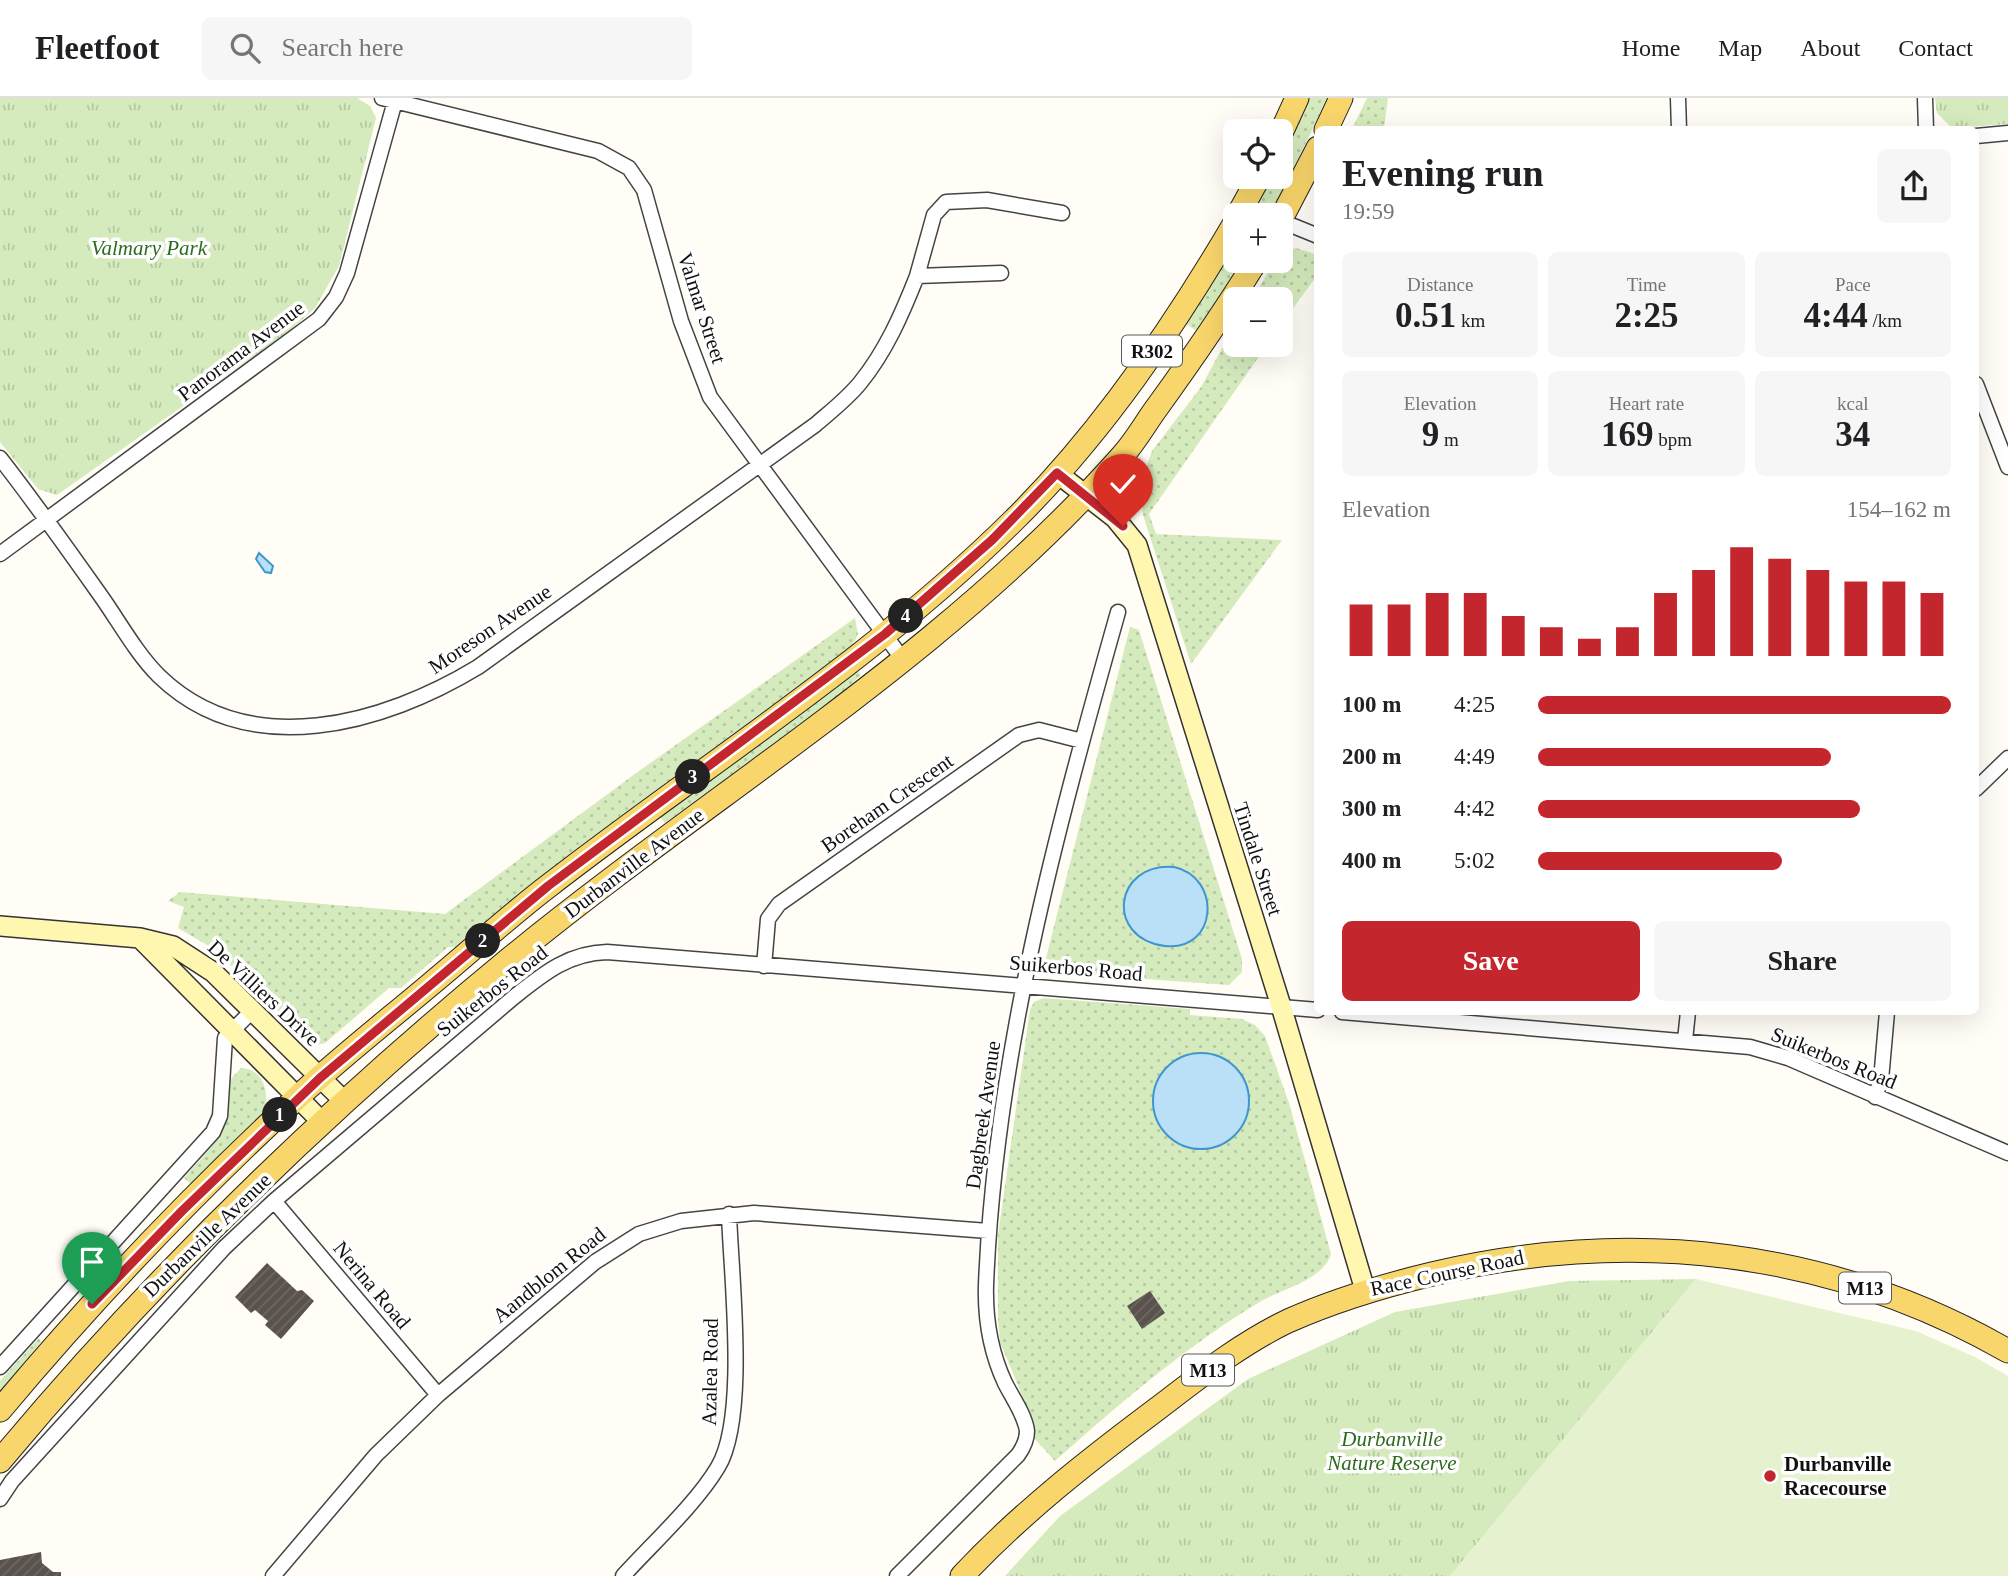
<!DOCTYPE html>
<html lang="en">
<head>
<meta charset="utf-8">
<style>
  body { margin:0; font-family:Georgia,serif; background:#f6f6f6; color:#202124; height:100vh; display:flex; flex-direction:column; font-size:26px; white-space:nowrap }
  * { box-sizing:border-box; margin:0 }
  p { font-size:23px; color:#757577 }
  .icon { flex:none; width:38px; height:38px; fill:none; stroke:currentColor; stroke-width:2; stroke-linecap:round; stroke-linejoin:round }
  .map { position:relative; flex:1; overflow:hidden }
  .drawer { position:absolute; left:1314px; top:28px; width:665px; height:889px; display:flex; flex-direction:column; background:#fff; border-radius:10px; box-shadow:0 7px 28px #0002 }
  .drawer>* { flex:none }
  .tools { position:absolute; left:1223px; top:21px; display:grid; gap:14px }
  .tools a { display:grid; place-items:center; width:70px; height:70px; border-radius:10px; background:#fff; box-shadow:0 7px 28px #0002; font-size:35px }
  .pin { position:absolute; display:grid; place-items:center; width:60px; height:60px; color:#fff; margin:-72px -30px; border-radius:50% 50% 50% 0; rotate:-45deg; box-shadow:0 0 7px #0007 }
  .pin .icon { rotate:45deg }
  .km { position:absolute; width:35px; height:35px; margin:-18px; border-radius:50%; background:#222; color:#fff; font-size:19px; line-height:35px; text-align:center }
  .round { display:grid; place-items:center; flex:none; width:74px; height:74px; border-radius:10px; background:#f6f6f6 }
  .head { display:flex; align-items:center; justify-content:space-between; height:119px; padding:0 28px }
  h1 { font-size:38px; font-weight:800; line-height:52px }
  .stats { display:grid; grid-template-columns:repeat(3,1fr); gap:10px; height:119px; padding:7px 28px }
  .stats div { display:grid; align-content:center; border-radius:10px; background:#f6f6f6; text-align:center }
  .stats b { font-size:35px; font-weight:800 }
  .stats small { font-size:19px; font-weight:400 }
  .stats p { font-size:19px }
  .chart { height:196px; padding:14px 28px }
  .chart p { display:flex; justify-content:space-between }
  .chart svg { width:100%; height:126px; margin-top:7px; stroke:#c4262e; stroke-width:6 }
  .primary-button { display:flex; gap:14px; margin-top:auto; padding:14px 28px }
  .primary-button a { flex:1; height:80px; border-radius:10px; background:#c4262e; color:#fff; font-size:28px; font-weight:800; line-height:80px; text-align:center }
  .primary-button a+a { background:#f6f6f6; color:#202124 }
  ul { padding:0 28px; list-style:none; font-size:23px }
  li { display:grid; grid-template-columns:112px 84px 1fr; align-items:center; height:52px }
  li i { height:18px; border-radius:9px; background:#c4262e }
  header { display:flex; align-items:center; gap:42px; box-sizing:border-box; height:98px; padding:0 35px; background:#fff; border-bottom:2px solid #e0e0e0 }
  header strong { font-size:33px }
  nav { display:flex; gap:38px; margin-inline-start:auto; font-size:24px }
  .search { width:490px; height:63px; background:#f6f6f6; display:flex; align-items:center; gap:18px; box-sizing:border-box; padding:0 24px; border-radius:10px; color:#757577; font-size:26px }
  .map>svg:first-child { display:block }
  .grass { fill:url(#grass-dots) }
  .park { fill:url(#park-tufts) }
  .pitch { fill:#e6f2cf }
  .water { fill:#b9e0f7; stroke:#3f96cf; stroke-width:2 }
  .building { fill:url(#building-hatch) }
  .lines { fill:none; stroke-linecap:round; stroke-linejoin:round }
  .street-casing { stroke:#444; stroke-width:17 }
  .secondary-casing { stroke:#333; stroke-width:22 }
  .primary-casing { stroke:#222; stroke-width:25 }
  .street { stroke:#fff; stroke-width:14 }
  .secondary { stroke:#fff6b0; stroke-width:19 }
  .primary { stroke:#f9d66b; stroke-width:23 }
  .route-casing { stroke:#fff; stroke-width:14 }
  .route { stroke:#c4262e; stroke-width:9 }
  .poi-dot { fill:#c4262e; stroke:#fff; stroke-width:2.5 }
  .labels { text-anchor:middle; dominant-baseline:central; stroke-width:7; stroke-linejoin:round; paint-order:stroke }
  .shield { fill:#fff; stroke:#585858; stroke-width:2 }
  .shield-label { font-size:19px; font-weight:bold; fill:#111 }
  .park-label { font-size:21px; font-style:italic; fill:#2f6b1f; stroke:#fff }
  .street-label { font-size:21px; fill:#111; stroke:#fff }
  .poi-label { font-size:21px; font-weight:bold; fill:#111; stroke:#fff; text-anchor:start }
</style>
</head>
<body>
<header>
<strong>Fleetfoot</strong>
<div class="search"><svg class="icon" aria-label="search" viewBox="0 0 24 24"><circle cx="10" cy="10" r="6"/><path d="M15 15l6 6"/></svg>Search here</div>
<nav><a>Home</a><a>Map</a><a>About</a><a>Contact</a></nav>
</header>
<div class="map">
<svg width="2008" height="1478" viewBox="0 0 2008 1478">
  <defs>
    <pattern id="grass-dots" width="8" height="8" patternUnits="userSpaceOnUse" patternTransform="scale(1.75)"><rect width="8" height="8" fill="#d5ebbd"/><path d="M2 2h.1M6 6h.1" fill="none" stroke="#b6c8a1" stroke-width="1.8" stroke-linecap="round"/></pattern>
    <pattern id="park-tufts" width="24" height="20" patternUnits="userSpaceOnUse" patternTransform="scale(1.75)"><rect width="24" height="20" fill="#d5ebbd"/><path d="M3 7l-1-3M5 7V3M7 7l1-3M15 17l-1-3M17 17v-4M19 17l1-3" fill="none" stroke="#b6c8a1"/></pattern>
    <pattern id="building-hatch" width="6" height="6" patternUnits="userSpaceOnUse" patternTransform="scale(1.75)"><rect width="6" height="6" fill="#5a524d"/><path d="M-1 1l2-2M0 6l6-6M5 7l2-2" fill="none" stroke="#6d6662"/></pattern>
  </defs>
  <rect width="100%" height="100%" fill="#fffdf5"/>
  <path class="grass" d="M1309 0H1328L1270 117H1251L1272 79H1281V60Z
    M1367 0H1388L1384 31H1352Z
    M1235 145 1236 163H1244L1198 234 1185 225Z
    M1296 150 1318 157V176L1281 227V201H1252L1275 163H1281V155Z
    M1235 227 1236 247H1267L1149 416 1156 436 1282 442 1191 566 1143 417 1141 383 1152 353 1201 289Z
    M855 520 858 537 851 549 590 741 455 849H448L401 890H389L325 945 316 947 306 942 214 851 178 830 184 809 168 803 180 794 445 816 639 673Z
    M1130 529 1139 532 1242 861V874L1229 887 1062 875 1053 871 1046 860Z
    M857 572 861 577 832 604 665 725 659 718Z
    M1043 900 1190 911V917L1242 921 1255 927 1265 938 1289 1005 1331 1156C1323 1183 1280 1191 1258 1205 1184 1250 1120 1305 1055 1363L1034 1340 1030 1316 1000 1244 998 1221V1137L1030 912 1034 904Z
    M241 970C264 971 269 994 265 1013L191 1086 184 1080C219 1041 229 1036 230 982Z
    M39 1240 41 1244 0 1294V1283Z"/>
  <path class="park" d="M0 0H357L370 8 376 20 339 168 315 210 288 234 57 397 38 391 0 344Z
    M1935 0H2008V26L1952 30 1937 15Z
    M1696 1181 1450 1478H1005L1060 1418 1248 1281 1395 1214 1569 1183Z"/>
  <path class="pitch" d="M1696 1181 1916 1233 1975 1259 2008 1278V1478H1450Z"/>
  <path class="water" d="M259 455 273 468 271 475 265 474 256 461Z
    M1174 769C1222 779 1218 854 1165 848 1104 840 1114 764 1174 769Z
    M1153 1003a48 48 0 1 1 96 0a48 48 0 1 1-96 0Z"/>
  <path class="building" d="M267 1165 297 1193 302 1192 314 1203 281 1241 265 1227 268 1223 255 1212 251 1215 235 1199Z
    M1150 1193 1165 1215 1142 1231 1127 1208Z
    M41 1454 42 1465 53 1474H61V1478H0V1462Z"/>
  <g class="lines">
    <g class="street-casing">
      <path id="street" d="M382 0 598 53 629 70 644 92 681 223 710 299 904 563
        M1678 0 1679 32
        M1925 0 1926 32
        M1976 38 2008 35
        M1281 123 1318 138
        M917 178 934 117 946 104 987 102 1062 115
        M1976 286 2008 369
        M0 360C36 406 69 453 103 501 121 527 137 556 159 578 249 665 384 626 478 569L815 327C830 314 847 301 860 285 886 253 902 216 917 178L1001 175
        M0 456 319 221 336 199 347 175 395 3
        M1976 691 2008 660
        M764 868 768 821 779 806 1019 637 1039 632 1082 643
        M1342 914 1750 949 1788 960 2008 1055
        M1685 942 1688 914
        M1875 999 1881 982 1887 914
        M274 1103 438 1297
        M0 1269 213 1034 220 1018 225 940 253 912
        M0 1401 12 1383 224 1150 274 1103 514 899C543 876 568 855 607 854L1318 912
        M273 1478 376 1357 438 1297 595 1164 639 1136 681 1123 754 1115 988 1133
        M623 1478C652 1446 696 1406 718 1369 748 1319 731 1178 729 1116
        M897 1478 1018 1357C1023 1350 1027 1342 1027 1333 1025 1317 1012 1299 1005 1285 990 1253 985 1222 986 1187 995 958 1056 734 1118 514"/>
    </g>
    <g class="secondary-casing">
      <path id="secondary" d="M1057 375 1115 420 1137 447 1281 908 1365 1192
        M0 828 140 840 173 848 213 874 345 1004
        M140 840 323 1025"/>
    </g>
    <g class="primary-casing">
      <path id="primary" d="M1326 32 1341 0
        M1281 35 1297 0
        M1238 117 1259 79
        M1281 121 1318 50
        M0 1312C93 1201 193 1096 299 998 341 959 387 923 431 886 471 853 510 817 551 786 706 666 875 560 1014 422 1102 335 1174 229 1236 123
        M0 1363C153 1179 327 1011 512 859 716 692 946 557 1122 358 1136 343 1146 324 1158 308 1192 261 1225 213 1256 163
        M962 1478C1021 1415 1089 1362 1157 1311 1199 1279 1240 1246 1288 1223 1335 1202 1382 1188 1432 1176 1631 1129 1830 1151 2008 1253"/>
    </g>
    <use href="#street" class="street"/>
    <use href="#secondary" class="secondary"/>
    <use href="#primary" class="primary"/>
  </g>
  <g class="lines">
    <g class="route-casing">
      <path id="route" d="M92 1206 182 1113 320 980 548 788 885 536 992 442 1057 375 1123 428"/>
    </g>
    <use href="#route" class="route"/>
  </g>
  <circle class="poi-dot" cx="1770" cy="1378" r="7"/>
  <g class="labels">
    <g class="shield">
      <rect x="1122" y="237.5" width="60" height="31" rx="5"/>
      <rect x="1839" y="1174.5" width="52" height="31" rx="5"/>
      <rect x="1182" y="1256.5" width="52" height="31" rx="5"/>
    </g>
    <g class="shield-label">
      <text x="1152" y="253">R302</text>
      <text x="1865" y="1190">M13</text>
      <text x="1208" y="1272">M13</text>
    </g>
    <g class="park-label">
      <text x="149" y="150">Valmary Park</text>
      <text x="1392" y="1341">Durbanville<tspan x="1392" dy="24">Nature Reserve</tspan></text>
    </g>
    <g class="street-label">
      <text transform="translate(702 210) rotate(72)">Valmar Street</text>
      <text transform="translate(241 253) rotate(-37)">Panorama Avenue</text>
      <text transform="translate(490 531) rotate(-34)">Moreson Avenue</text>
      <text transform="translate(887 705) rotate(-35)">Boreham Crescent</text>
      <text transform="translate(1258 761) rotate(72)">Tindale Street</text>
      <text transform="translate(634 765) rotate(-37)">Durbanville Avenue</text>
      <text transform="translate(1076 870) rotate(5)">Suikerbos Road</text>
      <text transform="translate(492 893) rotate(-38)">Suikerbos Road</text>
      <text transform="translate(264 895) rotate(43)">De Villiers Drive</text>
      <text transform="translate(1834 960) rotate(22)">Suikerbos Road</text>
      <text transform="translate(983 1017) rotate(-82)">Dagbreek Avenue</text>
      <text transform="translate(207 1137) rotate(-44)">Durbanville Avenue</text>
      <text transform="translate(1447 1175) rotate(-12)">Race Course Road</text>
      <text transform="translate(549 1177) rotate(-39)">Aandblom Road</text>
      <text transform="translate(372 1187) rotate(50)">Nerina Road</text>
      <text transform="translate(710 1274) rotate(-89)">Azalea Road</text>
    </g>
    <g class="poi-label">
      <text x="1784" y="1366">Durbanville<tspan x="1784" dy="24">Racecourse</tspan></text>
    </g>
  </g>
</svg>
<div class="tools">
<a><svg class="icon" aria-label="locate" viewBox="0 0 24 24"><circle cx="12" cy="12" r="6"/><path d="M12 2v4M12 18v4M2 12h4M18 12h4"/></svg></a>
<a>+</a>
<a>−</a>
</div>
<div class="pin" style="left:92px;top:1206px;background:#1e9e55"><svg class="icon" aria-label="arrive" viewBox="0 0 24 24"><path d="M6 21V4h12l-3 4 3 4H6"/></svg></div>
<div class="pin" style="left:1123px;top:428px;background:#d93025"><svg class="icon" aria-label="check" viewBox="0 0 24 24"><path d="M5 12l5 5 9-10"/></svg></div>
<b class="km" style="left:280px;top:1017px">1</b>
<b class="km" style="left:483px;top:843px">2</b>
<b class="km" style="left:693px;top:679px">3</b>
<b class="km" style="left:906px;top:518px">4</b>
<section class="drawer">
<div class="head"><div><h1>Evening run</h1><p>19:59</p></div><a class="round"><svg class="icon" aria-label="share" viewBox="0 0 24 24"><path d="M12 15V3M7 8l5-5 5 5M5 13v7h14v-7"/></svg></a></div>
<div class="stats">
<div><p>Distance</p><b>0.51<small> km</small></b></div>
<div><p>Time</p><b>2:25</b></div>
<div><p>Pace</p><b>4:44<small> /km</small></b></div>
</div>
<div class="stats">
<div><p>Elevation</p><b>9<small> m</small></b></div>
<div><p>Heart rate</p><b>169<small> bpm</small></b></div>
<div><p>kcal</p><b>34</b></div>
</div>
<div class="chart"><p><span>Elevation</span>154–162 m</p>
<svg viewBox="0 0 160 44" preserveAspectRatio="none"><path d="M5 44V26M15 44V26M25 44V22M35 44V22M45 44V30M55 44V34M65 44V38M75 44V34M85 44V22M95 44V14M105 44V6M115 44V10M125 44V14M135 44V18M145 44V18M155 44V22"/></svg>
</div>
<ul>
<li><b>100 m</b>4:25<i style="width:100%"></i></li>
<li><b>200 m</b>4:49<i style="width:71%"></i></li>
<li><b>300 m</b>4:42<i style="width:78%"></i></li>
<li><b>400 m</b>5:02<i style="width:59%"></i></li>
</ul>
<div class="primary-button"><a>Save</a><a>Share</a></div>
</section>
</div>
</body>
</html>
